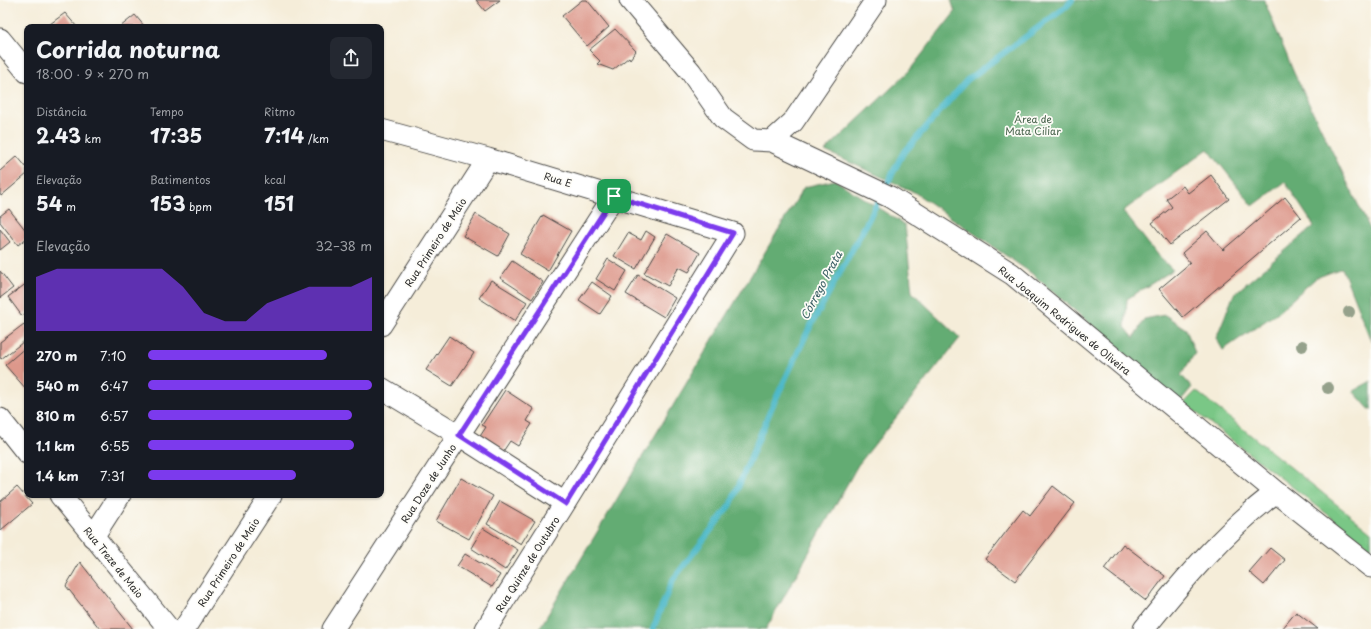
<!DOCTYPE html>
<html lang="pt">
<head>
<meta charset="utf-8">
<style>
  body { margin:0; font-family:"Playpen Sans",sans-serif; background:#242831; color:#f1f3f6; height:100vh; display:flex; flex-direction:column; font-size:15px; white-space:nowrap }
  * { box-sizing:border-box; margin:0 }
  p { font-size:13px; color:#9ea1a6 }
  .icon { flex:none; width:22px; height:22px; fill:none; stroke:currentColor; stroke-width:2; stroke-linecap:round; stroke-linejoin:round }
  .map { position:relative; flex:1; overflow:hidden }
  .drawer { position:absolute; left:24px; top:24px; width:360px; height:474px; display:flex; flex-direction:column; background:#171b24; border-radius:8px; box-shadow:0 1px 3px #0004 }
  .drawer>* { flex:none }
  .pin { position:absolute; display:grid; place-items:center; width:34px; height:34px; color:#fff; margin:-17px; border-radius:8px; box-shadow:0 2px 6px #0006 }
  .round { display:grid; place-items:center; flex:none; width:42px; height:42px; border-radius:8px; background:#242831 }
  .overview { display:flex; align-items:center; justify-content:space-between; height:68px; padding:0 12px }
  h1 { font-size:22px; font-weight:700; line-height:30px }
  .metrics { display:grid; grid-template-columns:repeat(3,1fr); gap:6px; height:68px; padding:4px 12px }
  .metrics div { display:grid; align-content:center }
  .metrics b { font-size:20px; font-weight:700 }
  .metrics small { font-size:11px; font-weight:400 }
  .metrics p { font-size:11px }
  .chart { height:112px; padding:8px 12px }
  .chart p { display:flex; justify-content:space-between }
  .chart svg { width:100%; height:72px; margin-top:4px; fill:#7c3aed; opacity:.7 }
  ul { padding:0 12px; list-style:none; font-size:13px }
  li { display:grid; grid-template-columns:64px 48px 1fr; align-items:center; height:30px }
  li i { height:10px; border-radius:5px; background:#7c3aed }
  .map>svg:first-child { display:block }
  .green { fill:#7ac786; stroke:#527958 }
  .forest { fill:#63ac73; stroke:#476c4f }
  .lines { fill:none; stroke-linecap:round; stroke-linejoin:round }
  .stream { stroke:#4cb8c8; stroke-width:6 }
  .building { fill:#dd988b }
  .minor-casing { stroke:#494845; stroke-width:23 }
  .minor { stroke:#fff; stroke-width:21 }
  .tree { fill:#95a18b }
  .route-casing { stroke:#fff; stroke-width:8 }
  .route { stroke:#7c3aed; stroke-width:5 }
  .labels { text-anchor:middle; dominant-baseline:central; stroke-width:3.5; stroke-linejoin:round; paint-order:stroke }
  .park-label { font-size:10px; fill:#47624b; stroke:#fdfcf7 }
  .street-label { font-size:10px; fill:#2b2b2b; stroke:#fdfcf7 }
  .water-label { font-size:11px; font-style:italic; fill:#375c62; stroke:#fdfcf7 }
</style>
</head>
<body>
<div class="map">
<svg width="1371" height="629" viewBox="0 0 1371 629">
  <rect width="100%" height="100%" fill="#fdfcf7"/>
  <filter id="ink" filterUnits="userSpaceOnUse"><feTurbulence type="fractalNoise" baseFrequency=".025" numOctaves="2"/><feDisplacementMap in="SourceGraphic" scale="8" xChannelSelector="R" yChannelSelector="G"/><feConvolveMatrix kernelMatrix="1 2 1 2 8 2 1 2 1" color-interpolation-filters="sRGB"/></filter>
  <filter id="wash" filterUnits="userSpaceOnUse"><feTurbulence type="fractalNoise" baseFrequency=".012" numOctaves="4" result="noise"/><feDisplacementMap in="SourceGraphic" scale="16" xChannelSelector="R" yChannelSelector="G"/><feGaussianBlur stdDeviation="0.9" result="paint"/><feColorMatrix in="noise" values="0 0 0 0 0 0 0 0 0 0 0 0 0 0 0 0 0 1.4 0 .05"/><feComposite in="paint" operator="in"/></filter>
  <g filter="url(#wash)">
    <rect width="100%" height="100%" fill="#f5edd9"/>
    <path class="green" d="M1196 391 1371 532V548L1184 403Z"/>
    <path class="forest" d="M951 0H1264L1294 73 1371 231V341L1342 268 1316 278 1277 313 1223 350 1216 338 1234 294 1314 226 1285 182 1253 206 1208 149 1123 211 1158 256 1173 270 1127 299 1125 327 1134 338 1144 319 1165 315 1186 329 1195 353 1181 375 1192 387 1178 404 1117 347 1031 273 914 192 825 151 909 71 955 12Z
      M835 180 905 225 912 292 960 338 858 465 766 629H539L804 187Z
      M1371 381V411L1353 391Z"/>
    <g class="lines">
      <path class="stream" d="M653 629 672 581 731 504 771 409 808 331 864 228 902 155 967 80 1066 7 1072 0"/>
    </g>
    <g id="blocks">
      <path class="building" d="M476 0H500L485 11Z
        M582 0H587L609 27 587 46 562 16Z
        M65 13 77 27H46Z
        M135 15 145 27H120Z
        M615 29 636 51 630 59 629 57 613 70 597 64 600 61 589 50Z
        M17 156 27 168V174L1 196 0 194V171Z
        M1211 175 1229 199 1170 245 1152 223 1172 207 1166 199 1183 186 1188 193Z
        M1285 197 1301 217 1183 317 1159 289 1190 263 1182 253 1207 231 1223 250Z
        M9 209 27 232V238L18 245 0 222V216Z
        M476 214 510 234 498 256 463 236Z
        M543 215 571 231 548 271 520 254Z
        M0 229 10 242 0 250Z
        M646 231 655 237 636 269 614 256 628 233 641 240Z
        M667 234 700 253 689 272 679 267 668 286 644 273Z
        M608 259 627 271 615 291 596 279Z
        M512 261 543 282 532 299 500 278Z
        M0 271 13 288 0 298Z
        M638 275 675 298 664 317 626 294Z
        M491 280 527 302 515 321 479 298Z
        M592 282 612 296 600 314 579 300Z
        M27 283V312L22 316 8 297Z
        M24 324 27 328V339L1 359 0 357V342Z
        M449 336 474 353 452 386 426 370Z
        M27 346V390L5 365Z
        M505 390 534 409 527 421 532 424 518 446 510 441 502 453 479 438 486 427 482 425Z
        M461 478 493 496 469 539 436 521Z
        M1053 486 1075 503 1015 581 985 559 1023 510 1030 516Z
        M17 487 32 504 1 530 0 529V502Z
        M500 501 535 521 521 544 487 524Z
        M483 528 518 550 505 570 471 548Z
        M1123 544 1165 576 1146 601 1104 569Z
        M1270 548 1285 560 1264 585 1249 572Z
        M465 554 500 575 492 587 457 566Z
        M80 562 133 629H100L66 586Z
        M1296 612 1318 629H1282Z"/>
    </g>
  </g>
  <g filter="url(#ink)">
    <use href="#blocks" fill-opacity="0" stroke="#494845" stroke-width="1"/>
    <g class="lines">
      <g class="minor-casing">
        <path id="minor" d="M630 0 691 72 723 118 753 140 772 141 793 122 876 0
          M0 39 27 72
          M381 130 488 159 733 233 565 503 486 629
          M772 141 890 197 1012 274 1276 492
          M381 325 488 159
          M381 388 459 435 565 503
          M0 419 27 453
          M60 495 169 629
          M93 537 120 495
          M184 629 271 495
          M333 629 614 196
          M1144 629C1184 579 1225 531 1276 492L1371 567"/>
      </g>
      <use href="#minor" class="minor"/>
    </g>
    <g class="tree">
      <circle cx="1349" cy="312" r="6"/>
      <circle cx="1302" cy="346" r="6"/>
      <circle cx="1328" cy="388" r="6"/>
    </g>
  </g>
  <g class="lines" filter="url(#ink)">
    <g class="route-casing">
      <path id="route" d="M614 196 733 233 566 504 459 435Z"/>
    </g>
    <use href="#route" class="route"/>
  </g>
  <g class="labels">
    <g class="park-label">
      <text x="1033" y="118">Área de<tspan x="1033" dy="12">Mata Ciliar</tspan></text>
    </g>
    <g class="street-label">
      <text transform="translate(558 179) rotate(17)">Rua E</text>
      <text transform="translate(435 242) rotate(-57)">Rua Primeiro de Maio</text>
      <text transform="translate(1065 320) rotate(39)">Rua Joaquim Rodrigues de Oliveira</text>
      <text transform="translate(428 483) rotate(-57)">Rua Doze de Junho</text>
      <text transform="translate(114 562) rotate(51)">Rua Treze de Maio</text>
      <text transform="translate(228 562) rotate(-57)">Rua Primeiro de Maio</text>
      <text transform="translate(527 564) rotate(-58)">Rua Quinze de Outubro</text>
    </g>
    <g class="water-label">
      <text transform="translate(821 285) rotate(-62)">Córrego Prata</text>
    </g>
  </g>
</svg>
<div class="pin" style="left:614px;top:196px;background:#1e9e55"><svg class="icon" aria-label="arrive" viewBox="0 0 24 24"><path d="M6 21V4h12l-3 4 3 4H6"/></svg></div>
<section class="drawer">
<div class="overview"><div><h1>Corrida noturna</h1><p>18:00 · 9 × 270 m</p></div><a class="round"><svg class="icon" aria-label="share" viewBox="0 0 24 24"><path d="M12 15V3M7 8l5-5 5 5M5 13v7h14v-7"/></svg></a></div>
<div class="metrics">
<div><p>Distância</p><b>2.43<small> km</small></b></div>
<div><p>Tempo</p><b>17:35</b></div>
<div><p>Ritmo</p><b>7:14<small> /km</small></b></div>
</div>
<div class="metrics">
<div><p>Elevação</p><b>54<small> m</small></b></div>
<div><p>Batimentos</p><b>153<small> bpm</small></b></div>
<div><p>kcal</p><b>151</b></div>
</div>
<div class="chart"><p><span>Elevação</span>32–38 m</p>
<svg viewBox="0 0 160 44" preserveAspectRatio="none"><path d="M0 44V11L10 6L20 6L30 6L40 6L50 6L60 6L70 17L80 33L90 38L100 38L110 27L120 22L130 17L140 17L150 17L160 11V44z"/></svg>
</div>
<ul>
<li><b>270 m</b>7:10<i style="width:80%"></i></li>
<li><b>540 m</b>6:47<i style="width:100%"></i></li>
<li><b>810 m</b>6:57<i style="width:91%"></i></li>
<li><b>1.1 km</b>6:55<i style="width:92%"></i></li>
<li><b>1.4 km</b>7:31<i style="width:66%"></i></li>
</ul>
</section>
</div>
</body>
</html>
